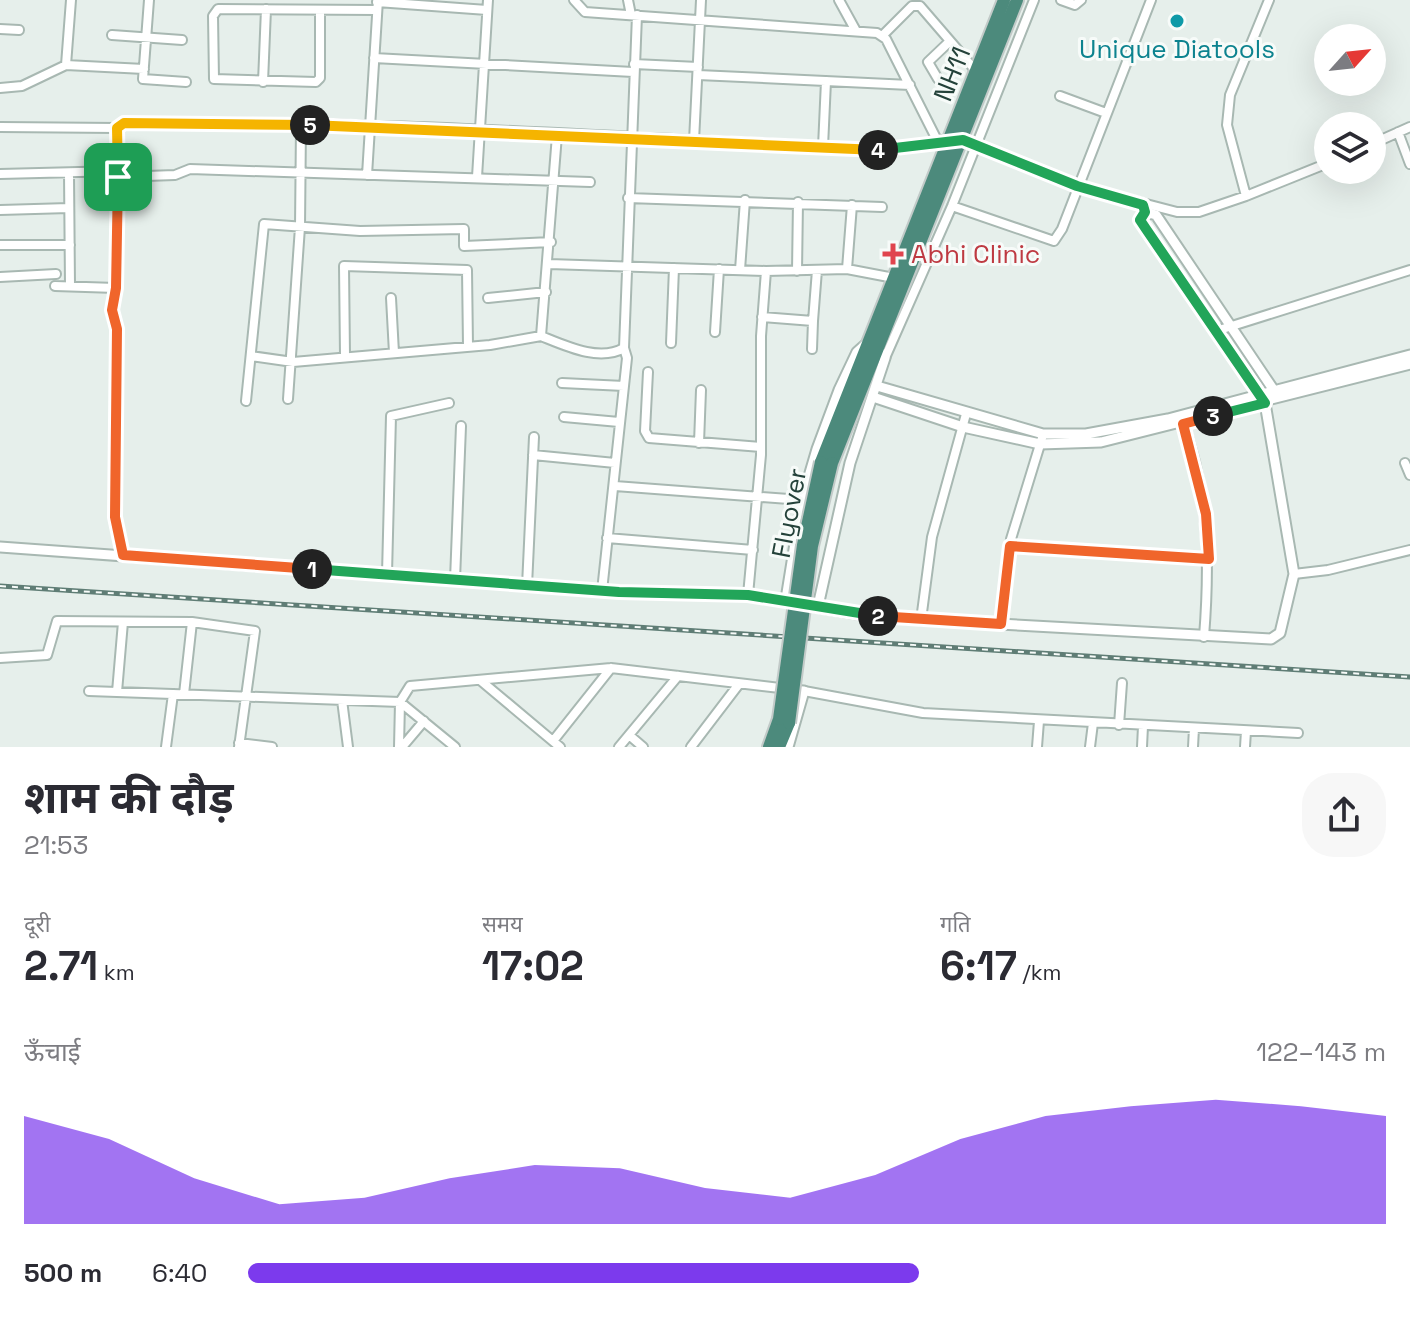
<!DOCTYPE html>
<html lang="hi">
<head>
<meta charset="utf-8">
<style>
  body { margin:0; font-family:"Space Grotesk","Noto Sans Devanagari",sans-serif; background:#f7f7f7; color:#2b2b33; height:100vh; display:flex; flex-direction:column; font-size:30px; white-space:nowrap }
  * { box-sizing:border-box; margin:0 }
  p { font-size:26px; color:#7c7c81 }
  .icon { flex:none; width:44px; height:44px; fill:none; stroke:currentColor; stroke-width:2; stroke-linecap:round; stroke-linejoin:round }
  .map { position:relative; height:747px; overflow:hidden }
  .sheet { display:flex; flex-direction:column; background:#fff; flex:1 }
  .sheet>* { flex:none }
  .needle { width:52px; rotate:63deg }
  .controls { position:absolute; left:1314px; top:24px; display:grid; gap:16px }
  .controls a { display:grid; place-items:center; width:72px; height:72px; border-radius:50%; background:#fff; box-shadow:0 8px 32px #0002; font-size:40px }
  .pin { position:absolute; display:grid; place-items:center; width:68px; height:68px; color:#fff; margin:-34px; border-radius:16px; box-shadow:0 4px 12px #0006 }
  .km { position:absolute; width:40px; height:40px; margin:-20px; border-radius:50%; background:#222; color:#fff; font-size:22px; line-height:40px; text-align:center }
  .round { display:grid; place-items:center; flex:none; width:84px; height:84px; border-radius:32px; background:#f7f7f7 }
  .headline { display:flex; align-items:center; justify-content:space-between; height:136px; padding:0 24px }
  h1 { font-size:44px; font-weight:700; line-height:60px }
  .figures { display:grid; grid-template-columns:repeat(3,1fr); gap:12px; height:136px; padding:8px 24px }
  .figures div { display:grid; align-content:center }
  .figures b { font-size:40px; font-weight:700 }
  .figures small { font-size:22px; font-weight:400 }
  .figures p { font-size:22px }
  .chart { height:224px; padding:16px 24px }
  .chart p { display:flex; justify-content:space-between }
  .chart svg { width:100%; height:144px; margin-top:8px; fill:#7c3aed; opacity:.7 }
  ul { padding:0 24px; list-style:none; font-size:26px }
  li { display:grid; grid-template-columns:128px 96px 1fr; align-items:center; height:60px }
  li i { height:20px; border-radius:10px; background:#7c3aed }
  .map>svg:first-child { display:block }
  .lines { fill:none; stroke-linecap:round; stroke-linejoin:round }
  .minor-casing { stroke:#a8b8b2; stroke-width:12 }
  .tertiary-casing { stroke:#a8b8b2; stroke-width:13 }
  .trunk-casing { stroke:#c2cac8; stroke-width:16 }
  .minor { stroke:#fff; stroke-width:8 }
  .tertiary { stroke:#fff; stroke-width:9 }
  .trunk { stroke:#4c8a7c; stroke-width:12 }
  .rail-casing { stroke:#5f7d75; stroke-width:5 }
  .rail { stroke:#f7fbf9; stroke-width:2; stroke-dasharray:6; stroke-linecap:butt }
  .trunk-bridge-casing { stroke:#c2cac8; stroke-width:16; stroke-linecap:butt }
  .trunk-bridge { stroke:#4c8a7c; stroke-width:12 }
  .split-1-casing { stroke:#fff; stroke-width:16 }
  .split-2-casing { stroke:#fff; stroke-width:16 }
  .split-3-casing { stroke:#fff; stroke-width:16 }
  .split-4-casing { stroke:#fff; stroke-width:16 }
  .split-5-casing { stroke:#fff; stroke-width:16 }
  .split-6-casing { stroke:#fff; stroke-width:16 }
  .split-1 { stroke:#f0652b; stroke-width:10 }
  .split-2 { stroke:#22a559; stroke-width:10 }
  .split-3 { stroke:#f0652b; stroke-width:10 }
  .split-4 { stroke:#22a559; stroke-width:10 }
  .split-5 { stroke:#f5b400; stroke-width:10 }
  .split-6 { stroke:#f5b400; stroke-width:10 }
  .culture-dot { fill:#0f9aa8; stroke:#f7fbf9; stroke-width:3 }
  .health-dot { fill:#e0444e; stroke:#f7fbf9; stroke-width:3 }
  .labels { text-anchor:middle; dominant-baseline:central; stroke-width:6; stroke-linejoin:round; paint-order:stroke }
  .culture-label { font-size:26px; fill:#0d838f; stroke:#f7fbf9 }
  .street-label { font-size:26px; fill:#24423a; stroke:#f7fbf9 }
  .health-label { font-size:26px; fill:#be3a42; stroke:#f7fbf9; text-anchor:start }
</style>
</head>
<body>
<div class="map">
<svg width="1410" height="747" viewBox="0 0 1410 747">
  <rect width="100%" height="100%" fill="#e6efeb"/>
  <g class="lines">
    <g class="minor-casing">
      <path id="minor" d="M149 0 143 79 186 82
        M574 0 585 12 877 33 886 39 937 140
        M628 0 631 15
        M839 0 856 31
        M1061 0 1075 5 1081 0
        M377 2 487 10
        M320 12V78L316 82 214 79 213 16 218 9 377 10
        M0 29 19 30
        M112 35 182 40
        M883 35 912 6H920L976 71
        M374 58 633 72
        M634 64 698 67
        M66 65 71 0
        M698 75 910 85
        M938 79 928 62 949 42
        M263 82 266 9
        M0 88 22 86 66 65 144 69
        M1060 96 1106 113
        M0 127 117 128 124 123C381 119 639 139 896 150L937 140H963L1077 186 1177 212H1199L1246 196 1328 163
        M117 128 116 288 112 310 117 329 115 517 123 555
        M1398 132 1410 164
        M694 141 701 0
        M1372 144 1410 127
        M823 147 826 81
        M69 173 70 286
        M0 174 118 171
        M367 175 378 0
        M118 177 175 175 190 169 590 182
        M477 177 488 0
        M1246 196 1227 125 1230 95 1269 0
        M628 198 882 207
        M952 206 1054 241 1062 229 1151 0
        M0 210 69 208
        M0 245H70
        M549 264 766 271 847 269 894 278
        M847 269 852 205
        M740 270 745 200
        M797 271 798 202
        M0 277 56 274
        M55 286 116 288
        M391 298 394 353
        M488 298 546 292
        M762 317 813 321 817 270
        M1216 331 1410 270
        M715 332 719 269
        M541 336C566 346 599 362 624 348L637 15
        M671 343 674 268
        M812 349 813 321
        M251 356 293 362 490 345 541 336 557 135
        M345 356 344 266 467 270 468 346
        M885 358 952 206 1034 0
        M648 372 645 431 649 438 761 447
        M562 383 624 386
        M288 399 300 227 301 125
        M246 401 264 224 360 231 464 229V246L551 242
        M564 417 619 422
        M1181 417C1209 490 1210 561 1204 637
        M699 443 701 390
        M533 455 615 463
        M1405 463 1410 475
        M615 486 802 500
        M607 538 753 550
        M1010 546 1209 559
        M387 574 391 416 449 403
        M1294 574 1328 570 1410 550
        M455 580 461 426
        M527 586 534 437
        M602 591 627 358 624 348
        M748 595 761 455V336L766 271
        M921 620 932 537 966 414
        M1001 624 1011 539 1042 438
        M0 658 47 655 57 621 192 622 255 631 239 747
        M480 680 560 747
        M89 691 400 702 455 747
        M804 691 923 713 1298 733
        M117 692 123 622
        M184 694 192 622
        M342 700 348 747
        M1119 725 1122 683
        M629 735 643 747
        M553 741 611 668
        M239 743 272 747
        M166 747 173 694
        M399 747 400 702 410 686 611 668 780 688
        M402 747 424 721
        M619 747 678 676
        M691 747 739 684
        M1037 747 1039 721
        M1090 747 1093 723
        M1142 747 1143 726
        M1193 747 1194 728
        M1245 747 1246 731"/>
    </g>
    <g class="tertiary-casing">
      <path id="tertiary" d="M1145 212 1156 215 1277 395
        M877 386 1043 434H1086L1168 419 1410 355
        M873 397 963 427 1040 444 1101 442 1410 364
        M0 547 619 592 748 595 868 616 926 620 1271 639 1280 633 1294 574 1265 403 1146 229 1140 220 1145 212 1143 205
        M786 599 802 500 817 449 839 390 857 352 866 344
        M818 606 850 463 885 358 878 348
        M788 747 804 691 790 690"/>
    </g>
    <g class="trunk-casing">
      <path id="trunk" d="M821 462 1004 0
        M832 463 1017 0
        M769 747 779 719
        M779 747 789 723"/>
    </g>
    <use href="#minor" class="minor"/>
    <use href="#tertiary" class="tertiary"/>
    <use href="#trunk" class="trunk"/>
    <g class="rail-casing">
      <path id="rail" d="M0 586 1410 677"/>
    </g>
    <use href="#rail" class="rail"/>
    <g class="trunk-bridge-casing">
      <path id="trunk-bridge" d="M779 719 803 545 821 462
        M789 723 812 546 832 463"/>
    </g>
    <use href="#trunk-bridge" class="trunk-bridge"/>
  </g>
  <g class="lines">
    <g class="split-1-casing">
      <path id="split-1" d="M118 177 116 288 112 310 117 329 115 517 123 555 312 569"/>
    </g>
    <g class="split-2-casing">
      <path id="split-2" d="M312 569 619 592 748 595 878 616"/>
    </g>
    <g class="split-3-casing">
      <path id="split-3" d="M878 616 1001 624 1010 546 1209 559 1206 514 1183 424 1213 416"/>
    </g>
    <g class="split-4-casing">
      <path id="split-4" d="M878 150 963 140 1077 186 1143 205 1145 212 1140 220 1146 229 1265 403 1213 416"/>
    </g>
    <g class="split-5-casing">
      <path id="split-5" d="M310 125 878 150"/>
    </g>
    <g class="split-6-casing">
      <path id="split-6" d="M118 177 117 128 124 123 310 125"/>
    </g>
    <use href="#split-1" class="split-1"/>
    <use href="#split-2" class="split-2"/>
    <use href="#split-3" class="split-3"/>
    <use href="#split-4" class="split-4"/>
    <use href="#split-5" class="split-5"/>
    <use href="#split-6" class="split-6"/>
  </g>
  <circle class="culture-dot" cx="1177" cy="21" r="8"/>
  <path class="health-dot" d="M889 242h8v8h8v8h-8v8h-8v-8h-8v-8h8z"/>
  <g class="labels">
    <g class="culture-label">
      <text x="1177" y="49">Unique Diatools</text>
    </g>
    <g class="street-label">
      <text transform="translate(952 74) rotate(-68)">NH11</text>
      <text transform="translate(789 513) rotate(-79)">Flyover</text>
    </g>
    <g class="health-label">
      <text x="911" y="254">Abhi Clinic</text>
    </g>
  </g>
</svg>
<div class="controls">
<a><svg class="needle" viewBox="-14 -14 28 28"><path d="M0-13l5 13h-10z" fill="#e53935"/><path d="M0 13l5-13h-10z" fill="#7c7c81"/></svg></a>
<a><svg class="icon" aria-label="layers" viewBox="0 0 24 24"><path d="M12 4l9 5-9 5-9-5zM3 14l9 5 9-5"/></svg></a>
</div>
<div class="pin" style="left:118px;top:177px;background:#1e9e55"><svg class="icon" aria-label="arrive" viewBox="0 0 24 24"><path d="M6 21V4h12l-3 4 3 4H6"/></svg></div>
<b class="km" style="left:312px;top:569px">1</b>
<b class="km" style="left:878px;top:616px">2</b>
<b class="km" style="left:1213px;top:416px">3</b>
<b class="km" style="left:878px;top:150px">4</b>
<b class="km" style="left:310px;top:125px">5</b>
</div>
<section class="sheet">
<div class="headline"><div><h1>शाम की दौड़</h1><p>21:53</p></div><a class="round"><svg class="icon" aria-label="share" viewBox="0 0 24 24"><path d="M12 15V3M7 8l5-5 5 5M5 13v7h14v-7"/></svg></a></div>
<div class="figures">
<div><p>दूरी</p><b>2.71<small> km</small></b></div>
<div><p>समय</p><b>17:02</b></div>
<div><p>गति</p><b>6:17<small> /km</small></b></div>
</div>
<div class="chart"><p><span>ऊँचाई</span>122–143 m</p>
<svg viewBox="0 0 160 44" preserveAspectRatio="none"><path d="M0 44V11L10 18L20 30L30 38L40 36L50 30L60 26L70 27L80 33L90 36L100 29L110 18L120 11L130 8L140 6L150 8L160 11V44z"/></svg>
</div>
<ul>
<li><b>500 m</b>6:40<i style="width:59%"></i></li>
</ul>
</section>
</body>
</html>
